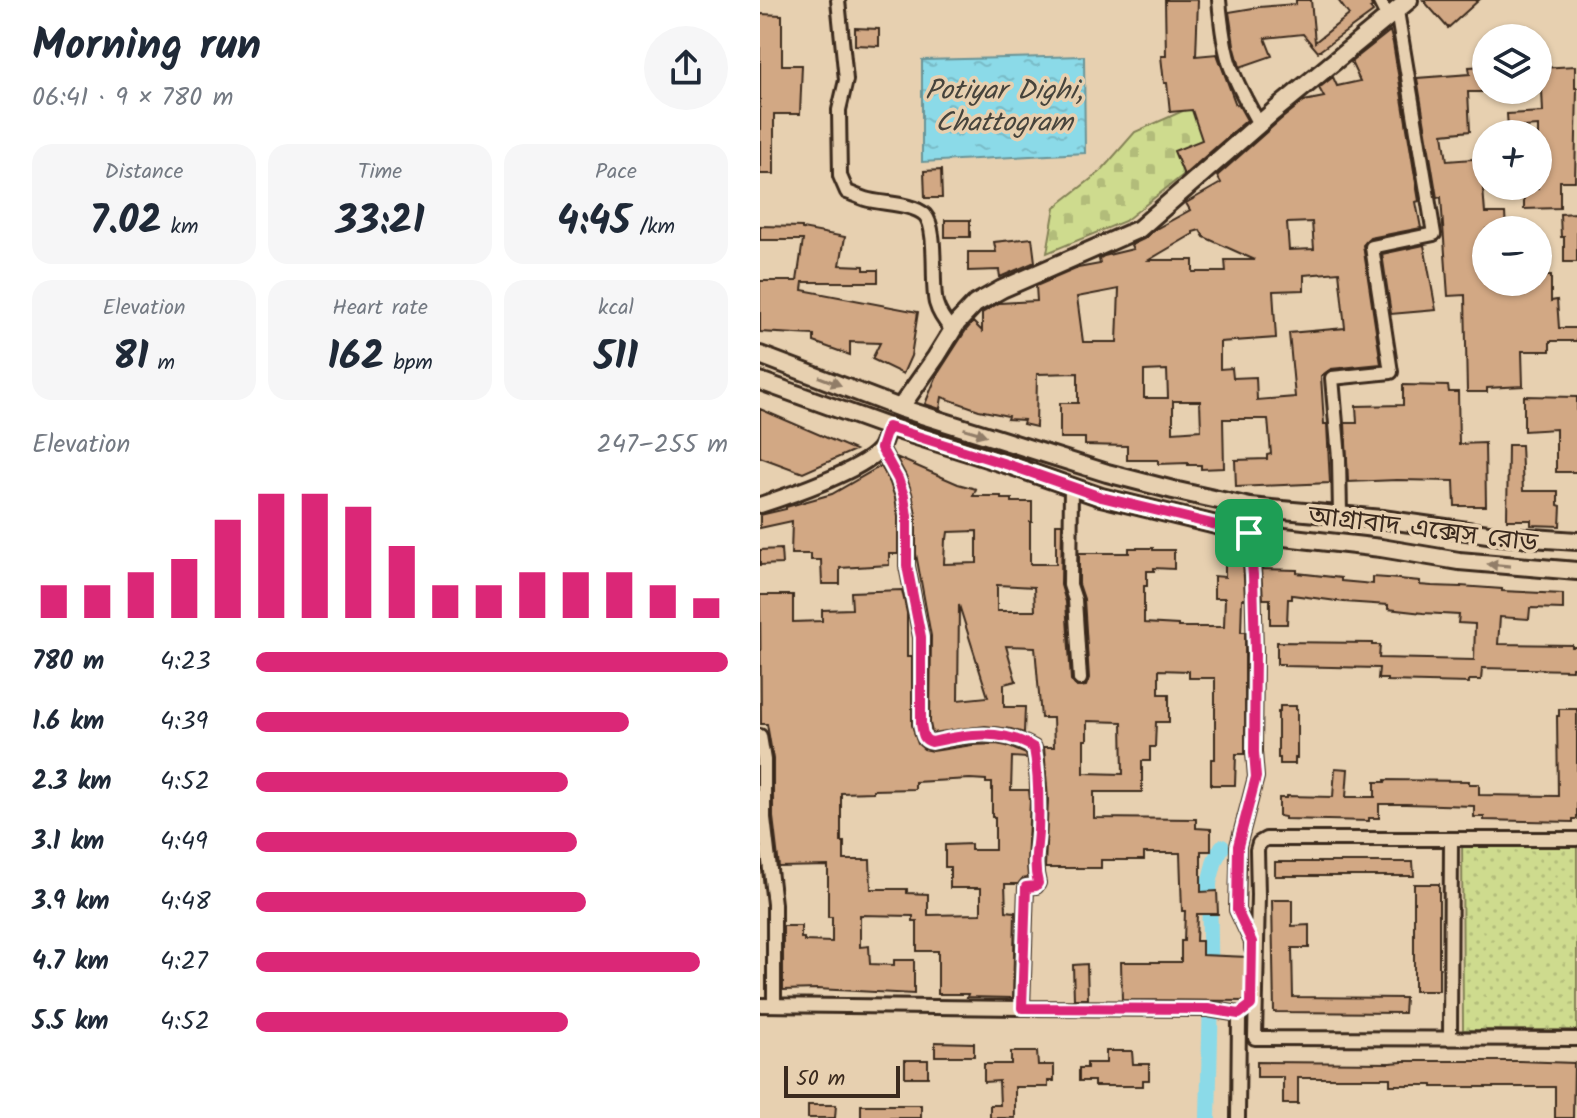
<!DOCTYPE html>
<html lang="en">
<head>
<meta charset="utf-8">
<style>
  body { margin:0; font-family:Kalam,"Noto Sans Bengali",sans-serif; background:#f6f6f7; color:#1f2937; height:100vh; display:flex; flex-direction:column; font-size:30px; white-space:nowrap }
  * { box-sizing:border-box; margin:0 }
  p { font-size:26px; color:#747a83 }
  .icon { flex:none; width:44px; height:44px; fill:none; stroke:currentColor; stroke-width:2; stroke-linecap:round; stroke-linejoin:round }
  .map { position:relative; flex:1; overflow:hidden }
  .drawer { display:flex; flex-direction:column; background:#fff; width:760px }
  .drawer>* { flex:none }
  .tools { position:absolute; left:712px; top:24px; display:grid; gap:16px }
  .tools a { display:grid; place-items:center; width:80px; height:80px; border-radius:50%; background:#fff; box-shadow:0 2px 6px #0004; font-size:40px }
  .scale { position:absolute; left:24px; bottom:20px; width:116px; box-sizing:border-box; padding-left:8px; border:4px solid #3b2a1e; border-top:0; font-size:22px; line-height:28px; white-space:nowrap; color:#3b2a1e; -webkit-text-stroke:6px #e7d0b0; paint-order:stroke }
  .pin { position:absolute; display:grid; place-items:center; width:68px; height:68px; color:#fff; margin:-34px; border-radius:16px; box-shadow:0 4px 12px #0006 }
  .round { display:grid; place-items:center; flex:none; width:84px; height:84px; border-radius:42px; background:#f6f6f7 }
  .headline { display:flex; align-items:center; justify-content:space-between; height:136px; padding:0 32px }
  h1 { font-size:44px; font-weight:800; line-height:60px }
  .stats { display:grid; grid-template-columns:repeat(3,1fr); gap:12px; height:136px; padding:8px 32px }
  .stats div { display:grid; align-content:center; border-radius:20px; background:#f6f6f7; text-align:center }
  .stats b { font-size:40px; font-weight:800 }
  .stats small { font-size:22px; font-weight:400 }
  .stats p { font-size:22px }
  .chart { height:224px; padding:16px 32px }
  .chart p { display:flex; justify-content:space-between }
  .chart svg { width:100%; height:144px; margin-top:8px; stroke:#db2777; stroke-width:6 }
  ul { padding:0 32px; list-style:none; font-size:26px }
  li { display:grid; grid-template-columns:128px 96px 1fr; align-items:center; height:60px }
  li i { height:20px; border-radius:10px; background:#db2777 }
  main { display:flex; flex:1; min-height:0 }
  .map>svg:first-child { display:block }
  .cemetery { fill:url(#cemetery-stones); stroke:#848256; stroke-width:2 }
  .park { fill:url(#park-dots); stroke:#848256; stroke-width:2 }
  .water { fill:url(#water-ripples); stroke:#6b9497; stroke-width:2 }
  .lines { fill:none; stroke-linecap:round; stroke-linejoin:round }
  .canal { stroke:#8bdae8; stroke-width:16 }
  .building { fill:#d2a884; stroke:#3b2a1e; stroke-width:2; fill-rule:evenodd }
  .minor-casing { stroke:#3b2a1e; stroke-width:18 }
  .tertiary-casing { stroke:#3b2a1e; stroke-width:20 }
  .secondary-casing { stroke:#3b2a1e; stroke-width:22 }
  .minor { stroke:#e7d0b0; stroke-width:12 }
  .tertiary { stroke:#e7d0b0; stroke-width:14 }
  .secondary { stroke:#e7d0b0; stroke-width:16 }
  .oneway { fill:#917d67 }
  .route-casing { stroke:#fff; stroke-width:16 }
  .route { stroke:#db2777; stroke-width:10 }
  .labels { text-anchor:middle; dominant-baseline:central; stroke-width:7; stroke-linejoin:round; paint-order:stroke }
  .street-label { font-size:26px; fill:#3b2a1e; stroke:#e7d0b0 }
  .water-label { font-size:28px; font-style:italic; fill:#47443c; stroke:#e7d0b0 }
</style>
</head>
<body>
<main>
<section class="drawer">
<div class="headline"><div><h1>Morning run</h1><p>06:41 · 9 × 780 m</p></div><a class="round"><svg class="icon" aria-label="share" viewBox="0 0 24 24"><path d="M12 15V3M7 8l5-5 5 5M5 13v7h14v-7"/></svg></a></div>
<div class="stats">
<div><p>Distance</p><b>7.02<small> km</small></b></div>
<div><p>Time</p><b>33:21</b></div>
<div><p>Pace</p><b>4:45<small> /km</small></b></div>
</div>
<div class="stats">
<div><p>Elevation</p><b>81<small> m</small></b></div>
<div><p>Heart rate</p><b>162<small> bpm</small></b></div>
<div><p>kcal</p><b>511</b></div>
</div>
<div class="chart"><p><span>Elevation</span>247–255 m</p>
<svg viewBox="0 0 160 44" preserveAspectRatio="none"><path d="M5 44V34M15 44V34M25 44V30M35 44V26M45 44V14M55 44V6M65 44V6M75 44V10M85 44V22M95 44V34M105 44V34M115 44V30M125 44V30M135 44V30M145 44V34M155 44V38"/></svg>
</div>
<ul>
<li><b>780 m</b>4:23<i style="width:100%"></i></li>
<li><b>1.6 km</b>4:39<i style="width:79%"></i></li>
<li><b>2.3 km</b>4:52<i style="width:66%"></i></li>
<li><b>3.1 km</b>4:49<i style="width:68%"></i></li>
<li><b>3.9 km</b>4:48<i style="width:70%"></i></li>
<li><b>4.7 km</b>4:27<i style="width:94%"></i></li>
<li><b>5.5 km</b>4:52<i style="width:66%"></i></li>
</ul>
</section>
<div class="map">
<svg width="817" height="1118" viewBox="0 0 817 1118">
  <defs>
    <pattern id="cemetery-stones" width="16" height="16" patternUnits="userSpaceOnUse" patternTransform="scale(2)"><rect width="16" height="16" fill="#cedb8e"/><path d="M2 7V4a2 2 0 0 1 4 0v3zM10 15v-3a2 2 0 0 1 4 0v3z" fill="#b2bc7a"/></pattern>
    <pattern id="park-dots" width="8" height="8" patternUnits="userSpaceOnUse" patternTransform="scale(2)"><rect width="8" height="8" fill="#cedb8e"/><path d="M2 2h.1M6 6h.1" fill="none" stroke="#b2bc7a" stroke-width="1.8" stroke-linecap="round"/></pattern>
    <pattern id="water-ripples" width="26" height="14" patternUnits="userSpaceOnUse" patternTransform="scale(2)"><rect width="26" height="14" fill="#8bdae8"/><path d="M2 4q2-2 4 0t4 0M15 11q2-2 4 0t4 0" fill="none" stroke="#79bbc7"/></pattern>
  </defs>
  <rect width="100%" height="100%" fill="#e7d0b0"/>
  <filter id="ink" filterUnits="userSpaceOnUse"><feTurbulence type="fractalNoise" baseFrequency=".0125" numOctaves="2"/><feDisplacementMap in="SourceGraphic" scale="16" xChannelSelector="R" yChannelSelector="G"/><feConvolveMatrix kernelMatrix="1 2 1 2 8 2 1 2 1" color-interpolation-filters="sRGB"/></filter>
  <g filter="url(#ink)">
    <path class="cemetery" d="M434 106 456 149 365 221 287 253 295 207 340 172 375 132Z"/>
    <path class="park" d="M702 834H817V1030H703Z"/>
    <path class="water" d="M324 56 325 153 162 162V60Z"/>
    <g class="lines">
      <path class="canal" d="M448 1118 451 996 449 883 455 860 462 847"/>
    </g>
    <path class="building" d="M405 0H438L436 56 457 54 476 105 478 104 487 120 424 175 414 151 442 140 432 110 410 112 407 83H404L401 56H406Z
      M536 0H551L555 42 589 15 578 0H610L612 7 610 8 613 12 558 52 543 34 505 38 512 56 480 67 474 45 469 12 499 7 536 4Z
      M663 0H719L688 28Z
      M0 14 22 15V65H42L40 114H14V174H0Z
      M95 28 119 29V46L95 45Z
      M630 31 633 43 659 201 656 202 661 228 610 238 603 245 621 364 571 369 561 376 564 424H567L570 483 476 487 475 460 507 459V455L511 454 508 419H463L464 468 441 469V465H428V463L398 464V460H367V446L325 445V438H300V403H318V373L277 374 276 427 263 424 264 420 247 419 248 416 219 410 182 397 180 409 165 404 177 375 206 330 213 322 222 331V313L239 303 277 301 276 286 318 268 340 264 339 259 344 256 373 249 371 245 384 239 394 230 430 210 426 203 461 183 457 176 520 120 544 101 564 97 559 88 573 77 577 86 600 81 591 62ZM552 222 554 249 529 250 527 223ZM440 230 444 237 495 260H465L466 272H433V260H389L433 234V232ZM579 272 585 328 529 333 535 397 497 400 496 377 473 378 472 368 460 369V342L516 338 513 291 544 290V275ZM359 289 357 342H323L317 297ZM407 370 408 398H384V371ZM413 401H440L441 430 413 432Z
      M726 66V88H722V92H708L710 131 683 134 687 161 726 158V175H722L725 213H745L746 229H726V282H778V276H791V301L797 300 799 328H817V341H790V351H762L763 386 727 388V392H707L705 295 688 296 681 197 677 198 657 78 710 74 709 67Z
      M815 66V88H817L815 181H800V208L764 209V189H778V126L748 128 747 114 783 112 781 68Z
      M181 170 182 198H165L164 171Z
      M817 213V262H804V237H801L800 214Z
      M185 220H210V237H185Z
      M0 226 42 227V229L85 237 80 265 104 266V270H118V282H43L42 290 158 312 151 356 143 374 112 359 120 343 90 342V355L54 342V335L0 332V281H37L43 240H0Z
      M272 238 275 262 240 277 239 270 208 271V252H236L234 242Z
      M664 245 676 310 631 314 622 254Z
      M643 385 688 386 689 392H698L699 444 725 443 726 506H695L694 481 637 480 588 482 585 423H597L596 406 643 405Z
      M764 396 817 397V472H796V429L764 431Z
      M0 409 95 450 43 473 0 457Z
      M748 445H761L763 491H798V505L801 506 800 526 771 525V520H747Z
      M136 457 198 484 216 489 213 496H241V499H252V502H272V522H270V564H296V524H302L301 585 306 602 311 680 317 687 326 686 329 678 324 599 319 584V553H369V548H393V550H414V569L394 568V571H387V586H384V623L418 625V627H464L465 598H454V576L465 577V560H483L485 599H482L481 632H485V754H476L475 785H451V759H455V678H429V671L399 670V694H409V722H396L395 747H390V761H382V792H334V818L436 819V828L451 829V851H441V892L457 891 458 914H437L436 941H442V955L488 957 487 1001 362 1000 361 962H421V941H424L425 911H422L420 853H384V860H341V868H285L288 800 284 747H294L293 718H281L275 647 246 646 256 681 244 684V707H265L264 733 251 729 225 726 172 733 170 723 171 636 156 554V515L152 493 146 476ZM217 531V563L184 564 185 539H187L188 532ZM237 585 274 587 275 611H237ZM199 605 228 697 198 700ZM327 721 362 722 363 774 324 773V740H327Z
      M121 466 130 483 135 498 138 517V554H129V565L80 568V584H62L61 560H51V554H31L32 521 0 528V515L26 509V507L72 494Z
      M21 549 22 564 0 565V550Z
      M501 569 537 570V573L581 578V581L613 584V577L627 578 660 581V585L672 586 701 587V586L742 589V591L803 594V609L770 608 769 619 740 617 738 644 812 645V647H817V667H812V670L722 668 721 680H709V683L627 681V679H618L619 668 524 666V664H517V642L612 643V645H620L619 658 714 660 715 624 698 623 699 615 663 613 628 609V605L584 602 532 595V599H528L527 624H510V599H503Z
      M142 590 147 613V657H152V725L158 744 164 749 173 751 212 745 236 744 247 746 266 754 267 758 252 757 251 790H269L270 800 267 863 268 878 262 879 258 884H245L246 911 255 912 253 998 207 997 208 994H178V951H157V921H153V916L100 915V947L109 946 110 964 134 965V960H154V994L57 989 23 990V926H41V938H44V941L72 942V917H68V866L19 867 13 817V759L7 724H1L0 595H33V622L62 621V610L92 609 91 592ZM210 779 226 780V783H232V817H235V850H211V844L185 845V867H190V888H221V914L168 915V894L147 893V889H111L110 860H84V842H81V793L113 792V790L155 789V782Z
      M520 706H536V710H537V758H535V764H520V758H518V712H520Z
      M799 709H817V819H813V822L724 820V817H714V806L646 804H619V818H609V821L525 819V817L519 816V798H527V796L573 797 575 768 588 769 586 797H615V782H625V780L709 781V784H719V795L798 796 797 716H799Z
      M515 862H653L654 876H515Z
      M654 884H679V991H654Z
      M512 900H532V926L549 925V948H532L533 997 645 998 644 1013 514 1012Z
      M327 964 328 999H314L313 965Z
      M175 1042 214 1043V1056H175Z
      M346 1051H372L373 1064H389V1080H383V1086H334V1081H319V1068H327V1063H346Z
      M251 1052H277L278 1065H294V1081H288V1087H255V1118H230V1105H240L239 1081 224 1082V1064H251Z
      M145 1060H168V1077H145Z
      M642 1061H759L814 1063 813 1118H795V1087H672V1085H630V1078H538V1104H523V1077H497V1062L630 1063 642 1062Z
      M48 1105H76L75 1118H48Z
      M101 1105H161V1118H101Z"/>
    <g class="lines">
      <g class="minor-casing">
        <path id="minor" d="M78 0 86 80 79 110 80 176 87 192C93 194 99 197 105 199 121 204 153 203 165 215 178 229 171 283 176 303 179 314 185 322 192 330
          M459 0C461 21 463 42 469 62 476 84 488 104 499 124
          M619 0 628 18
          M121 448 138 479 144 496 147 516V566L161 637V724C163 733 162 740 172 742 207 735 242 728 274 748 279 775 279 804 278 832 277 850 273 865 278 883L276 886 266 887 262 1008
          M311 486 310 585 315 600 320 679
          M490 507 489 533 493 575 495 653 494 752 496 777 478 846V868L477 910 492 942V949
          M580 514 579 458 572 378 631 372 612 247 674 234 637 11
          M0 736 4 760V818L14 904V1005
          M817 839H506L499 843 497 850 498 895 495 1038 817 1039
          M0 1005 262 1008 448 1009 479 1014V1018L478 1118
          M690 1038 691 839"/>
      </g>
      <g class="tertiary-casing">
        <path id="tertiary" d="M0 505C28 496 101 471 119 450 124 444 125 435 128 427"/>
      </g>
      <g class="secondary-casing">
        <path id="secondary" d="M0 355 140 408 347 473 413 490 490 507 622 519 742 536 817 541
          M0 381 128 427 252 466 341 497 489 533 621 548 699 561 817 571
          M140 408 176 357 197 323 215 304 242 289 379 229 513 112 649 0"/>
      </g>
      <use href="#minor" class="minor"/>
      <use href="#tertiary" class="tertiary"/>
      <use href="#secondary" class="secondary"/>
    </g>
    <defs><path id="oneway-solid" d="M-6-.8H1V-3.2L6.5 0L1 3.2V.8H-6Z" transform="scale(2)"/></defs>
    <g class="oneway">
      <use href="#oneway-solid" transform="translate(70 381) rotate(21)"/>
      <use href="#oneway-solid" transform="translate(215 432) rotate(17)"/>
      <use href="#oneway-solid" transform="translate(739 565) rotate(-175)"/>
    </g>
  </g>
  <g class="lines" filter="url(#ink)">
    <g class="route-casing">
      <path id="route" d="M128 427 252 466 341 497 489 533 493 575 495 653 494 752 496 777 478 846 477 910 492 942 491 1005 479 1014 448 1009 262 1008 266 887 276 886 278 883C273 865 277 850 278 832 279 804 279 775 274 748 242 728 207 734 172 742 162 740 163 733 161 724V637L147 566V516L144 496 138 479 121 448Z"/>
    </g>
    <use href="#route" class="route"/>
  </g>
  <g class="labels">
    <g class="street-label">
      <text transform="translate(663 530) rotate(7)">আগ্রাবাদ এক্সেস রোড</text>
    </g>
    <g class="water-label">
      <text x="244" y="91">Potiyar Dighi,<tspan x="244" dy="32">Chattogram</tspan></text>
    </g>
  </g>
</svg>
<div class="tools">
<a><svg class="icon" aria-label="layers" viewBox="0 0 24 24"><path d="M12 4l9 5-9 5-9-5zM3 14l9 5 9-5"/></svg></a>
<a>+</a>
<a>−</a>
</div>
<div class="scale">50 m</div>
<div class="pin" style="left:489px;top:533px;background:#1e9e55"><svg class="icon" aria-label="arrive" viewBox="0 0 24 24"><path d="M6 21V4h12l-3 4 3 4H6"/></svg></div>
</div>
</main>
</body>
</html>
